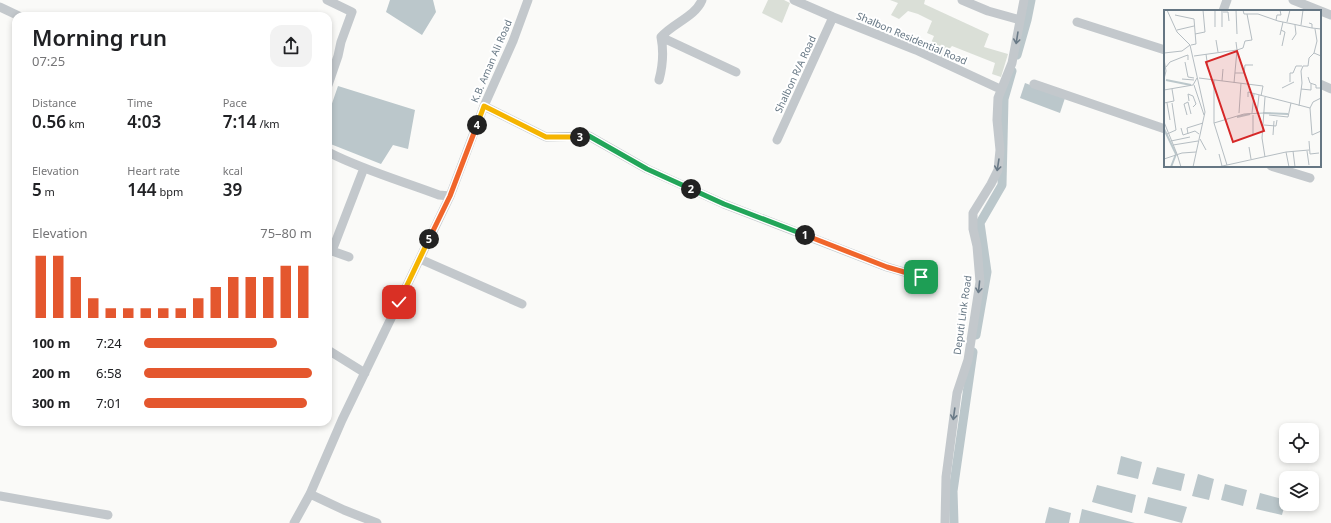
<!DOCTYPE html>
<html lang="en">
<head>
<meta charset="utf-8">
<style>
  body { margin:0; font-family:"Noto Sans",sans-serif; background:#f2f2f2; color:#202124; height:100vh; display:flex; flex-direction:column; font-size:15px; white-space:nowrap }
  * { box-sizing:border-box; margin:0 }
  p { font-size:13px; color:#757577 }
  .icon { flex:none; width:22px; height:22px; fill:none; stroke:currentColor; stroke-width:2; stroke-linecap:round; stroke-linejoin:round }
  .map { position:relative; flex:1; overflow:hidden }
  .details { position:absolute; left:12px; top:12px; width:320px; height:414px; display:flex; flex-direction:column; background:#fff; border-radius:12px; box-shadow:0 2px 6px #0003 }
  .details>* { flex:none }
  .buttons { position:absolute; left:1279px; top:423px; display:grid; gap:8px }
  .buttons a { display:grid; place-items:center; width:40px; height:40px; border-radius:8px; background:#fff; box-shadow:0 2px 6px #0003; font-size:20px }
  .pin { position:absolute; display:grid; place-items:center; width:34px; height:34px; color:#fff; margin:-17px; border-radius:8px; box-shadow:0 2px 6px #0006 }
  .km { position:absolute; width:20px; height:20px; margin:-10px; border-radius:50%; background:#222; color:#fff; font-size:11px; line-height:20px; text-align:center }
  .round { display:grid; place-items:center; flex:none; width:42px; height:42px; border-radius:12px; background:#f2f2f2 }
  .headline { display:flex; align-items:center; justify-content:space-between; height:68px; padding:0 20px }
  h1 { font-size:22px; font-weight:600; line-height:30px }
  .figures { display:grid; grid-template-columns:repeat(3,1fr); gap:6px; height:68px; padding:4px 20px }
  .figures div { display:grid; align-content:center }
  .figures b { font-size:17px; font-weight:600 }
  .figures small { font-size:11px; font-weight:400 }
  .figures p { font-size:11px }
  .chart { height:112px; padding:8px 20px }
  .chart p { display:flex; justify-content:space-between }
  .chart svg { width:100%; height:72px; margin-top:4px; stroke:#e4572e; stroke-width:6 }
  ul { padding:0 20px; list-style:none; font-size:13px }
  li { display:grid; grid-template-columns:64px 48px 1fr; align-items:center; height:30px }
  li i { height:10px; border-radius:5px; background:#e4572e }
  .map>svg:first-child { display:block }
  .green { fill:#dadfd7 }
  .water { fill:#bbc7cb }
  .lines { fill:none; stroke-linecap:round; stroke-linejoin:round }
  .canal { stroke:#bbc7cb; stroke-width:9 }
  .street { stroke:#c3c8cc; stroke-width:9 }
  .oneway { stroke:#6a7a87 }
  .split-1-casing { stroke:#fff; stroke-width:8 }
  .split-2-casing { stroke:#fff; stroke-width:8 }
  .split-3-casing { stroke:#fff; stroke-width:8 }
  .split-4-casing { stroke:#fff; stroke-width:8 }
  .split-5-casing { stroke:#fff; stroke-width:8 }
  .split-6-casing { stroke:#fff; stroke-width:8 }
  .split-1 { stroke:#f0652b; stroke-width:5 }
  .split-2 { stroke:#22a559; stroke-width:5 }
  .split-3 { stroke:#22a559; stroke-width:5 }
  .split-4 { stroke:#f5b400; stroke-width:5 }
  .split-5 { stroke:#f0652b; stroke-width:5 }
  .split-6 { stroke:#f5b400; stroke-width:5 }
  .labels { text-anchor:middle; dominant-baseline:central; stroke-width:4; stroke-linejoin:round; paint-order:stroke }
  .street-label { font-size:10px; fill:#657683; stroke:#fff }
  .inset-river { fill:none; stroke:#bbc7cb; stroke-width:2 }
  .inset-road { fill:none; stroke:#b5bdc2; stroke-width:1 }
  .view { fill:#d62828; fill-opacity:0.15; stroke:#d62828; stroke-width:2 }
  .inset-edge { fill:none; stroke:#657683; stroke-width:2 }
</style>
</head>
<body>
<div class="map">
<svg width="1331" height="523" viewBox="0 0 1331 523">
  <rect width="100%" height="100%" fill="#fafaf8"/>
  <path class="green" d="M768 0H784L790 3 782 23 762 13Z
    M890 0H925L924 4 989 34 984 47 1008 54 1001 77 992 74 995 63 952 46 942 57 928 50 934 36 927 33 932 21 918 14 908 11 899 19 891 15 898 3Z"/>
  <path class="water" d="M390 0H433L436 12 422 35 386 12Z
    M1025 83 1065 98 1060 113 1020 98Z
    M338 86 415 110 408 149 393 145 381 164 328 143V115Z
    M1121 456 1142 462 1138 479 1117 474Z
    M1157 467 1185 474 1181 491 1152 484Z
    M1198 474 1214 479 1209 500 1192 496Z
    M1225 484 1247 490 1243 506 1221 500Z
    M1097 485 1136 495 1132 513 1092 502Z
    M1260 493 1286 500 1282 515 1256 509Z
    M1148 497 1187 507 1182 523 1144 513Z
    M1049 507 1071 513 1069 523H1045Z
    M1082 509 1135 523H1079Z"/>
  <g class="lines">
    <path class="canal" d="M1017 55 1027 20 1031 0
      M976 335 987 272 980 223 1002 185 1004 99 1012 71
      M954 523 953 491 973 352"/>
    <path class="street" d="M327 0 352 12 341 42 338 56 328 85
      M702 0C695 17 673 23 661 37L736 72
      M794 0 833 17 916 50 998 88
      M962 0 988 11 1020 20
      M1293 0 1331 15
      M0 7 19 16
      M1223 11 1227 0
      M1077 22 1165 50
      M659 80C663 65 664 52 661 37
      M1034 84 1165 129
      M1320 84 1331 89
      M484 106 546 137 589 136 647 169 724 204 887 267 921 277
      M777 140 833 17
      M328 152C363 170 402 181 439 195L450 196
      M1271 166 1310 178
      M349 257 332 251 364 168
      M420 259 522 304
      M328 350 365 373
      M310 494 344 510 377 523
      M0 496 108 515
      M294 523 310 494 342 420 450 196 484 106 513 41 528 0
      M945 523 946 477 957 393 968 360 980 282 977 246 973 229V213L991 184 998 170 1000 150 997 120 998 98 1012 63 1024 0"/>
  </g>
  <defs><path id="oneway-shaft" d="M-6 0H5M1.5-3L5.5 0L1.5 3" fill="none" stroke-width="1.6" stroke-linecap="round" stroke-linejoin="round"/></defs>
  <g class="oneway">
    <use href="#oneway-shaft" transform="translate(1017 38) rotate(99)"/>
    <use href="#oneway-shaft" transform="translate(998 165) rotate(99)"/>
    <use href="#oneway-shaft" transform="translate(979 287) rotate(96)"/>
    <use href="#oneway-shaft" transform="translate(954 414) rotate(98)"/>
  </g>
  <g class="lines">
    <g class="split-1-casing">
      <path id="split-1" d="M805 235 887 267 921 277"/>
    </g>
    <g class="split-2-casing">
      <path id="split-2" d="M691 189 724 204 805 235"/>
    </g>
    <g class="split-3-casing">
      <path id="split-3" d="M580 137 589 136 647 169 691 189"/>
    </g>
    <g class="split-4-casing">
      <path id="split-4" d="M477 125 484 106 546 137H580"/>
    </g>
    <g class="split-5-casing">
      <path id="split-5" d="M429 239 450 196 477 125"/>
    </g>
    <g class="split-6-casing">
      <path id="split-6" d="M399 302 429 239"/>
    </g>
    <use href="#split-1" class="split-1"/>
    <use href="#split-2" class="split-2"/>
    <use href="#split-3" class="split-3"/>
    <use href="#split-4" class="split-4"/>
    <use href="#split-5" class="split-5"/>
    <use href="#split-6" class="split-6"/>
  </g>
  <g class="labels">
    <g class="street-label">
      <text transform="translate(912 38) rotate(23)">Shalbon Residential Road</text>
      <text transform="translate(491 61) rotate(-67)">K.B. Aman Ali Road</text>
      <text transform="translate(795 74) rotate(-65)">Shalbon R/A Road</text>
      <text transform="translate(962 315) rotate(-82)">Deputi Link Road</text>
    </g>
  </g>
  <g transform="translate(1164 10)">
    <rect width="157" height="157" fill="#fafaf8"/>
    <path class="inset-river" d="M2 70 27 75M99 103 124 104M73 107 86 104M0 119 12 144 7 157"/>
    <path class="inset-road" d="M3 0 13 22 26 35 41 102 29 157M51 0V17M58 0V17M72 0 73 24M79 0 80 4H94L114 11 148 18M59 2H64L65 11M11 5 30 9 32 34 27 35M112 10 113 5H117L116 0M123 12 126 0M145 13 148 14V18L157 19M137 15 139 0M151 19 153 31 150 43 157 46M13 20 30 16M117 20 121 22 118 36M31 24 41 22 39 0M116 25 119 12M52 30 54 42M128 30 132 24 131 15M0 43 18 41 26 35M42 44 44 59M30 46 73 40 72 32M0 49 2 61 0 69M21 52 24 67 30 68M2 57 6 52 21 46 24 45V50M71 63H80L81 55H89M144 67 146 73 152 75V78H157M35 68 99 76 97 86M18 69 30 70M50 70V113L63 155M58 71 59 59M126 72V63H129L132 56H138M70 73 73 40 79 38 81 31 88 30 83 4M30 75 40 105M118 78 130 72M137 79 147 80V74M0 80 29 75 33 68M84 87V82L127 93M157 88 149 92 146 98 148 125 157 121M25 91 24 84 29 86 32 94 29 97M24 92 27 104M0 93 10 91 8 79M3 93 6 110M135 96 138 73 137 61 139 56H144L145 48 150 43M75 103 77 73M88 103 90 84M93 103 95 85M23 105 20 94 24 92M89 105V124M105 105 124 107 127 93 146 98M0 112 13 144M50 113 80 104 100 103M100 115 112 116 113 110M17 118 19 125 31 121 35 124M3 124 12 120 8 93M24 124 23 118 39 113M109 125 110 111M36 129 42 140M7 131 26 127M145 131 146 144 155 143M9 135 34 131M85 137 87 149M129 141 131 157M143 141 145 155M122 142 125 157M13 144 17 157M55 144 58 156M101 147 98 128 101 87M0 149 18 143 32 142M54 157 122 142 145 140"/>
    <path class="view" d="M73 41 100 121 69 132 42 52Z"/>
    <rect width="157" height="157" class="inset-edge"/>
  </g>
</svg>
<div class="buttons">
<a><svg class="icon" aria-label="locate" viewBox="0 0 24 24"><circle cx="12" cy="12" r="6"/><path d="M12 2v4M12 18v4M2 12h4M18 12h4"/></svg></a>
<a><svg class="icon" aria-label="layers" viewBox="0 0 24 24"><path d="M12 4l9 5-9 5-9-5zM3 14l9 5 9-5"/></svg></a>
</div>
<div class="pin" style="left:921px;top:277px;background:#1e9e55"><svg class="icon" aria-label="arrive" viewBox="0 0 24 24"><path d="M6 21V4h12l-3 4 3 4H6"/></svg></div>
<div class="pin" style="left:399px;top:302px;background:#d93025"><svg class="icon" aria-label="check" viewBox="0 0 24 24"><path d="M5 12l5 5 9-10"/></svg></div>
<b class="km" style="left:805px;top:235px">1</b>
<b class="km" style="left:691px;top:189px">2</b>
<b class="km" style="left:580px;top:137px">3</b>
<b class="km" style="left:477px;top:125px">4</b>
<b class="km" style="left:429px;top:239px">5</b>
<section class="details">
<div class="headline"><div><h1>Morning run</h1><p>07:25</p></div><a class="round"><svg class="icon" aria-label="share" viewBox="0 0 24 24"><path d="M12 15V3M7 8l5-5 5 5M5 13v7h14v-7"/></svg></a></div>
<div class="figures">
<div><p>Distance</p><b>0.56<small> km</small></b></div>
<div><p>Time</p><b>4:03</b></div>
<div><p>Pace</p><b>7:14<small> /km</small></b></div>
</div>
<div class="figures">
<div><p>Elevation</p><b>5<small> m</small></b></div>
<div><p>Heart rate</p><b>144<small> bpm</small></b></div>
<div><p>kcal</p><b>39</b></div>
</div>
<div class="chart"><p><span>Elevation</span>75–80 m</p>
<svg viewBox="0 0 160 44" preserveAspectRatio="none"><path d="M5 44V6M15 44V6M25 44V19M35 44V32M45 44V38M55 44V38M65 44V38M75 44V38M85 44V38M95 44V32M105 44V25M115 44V19M125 44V19M135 44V19M145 44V12M155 44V12"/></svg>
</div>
<ul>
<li><b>100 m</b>7:24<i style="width:79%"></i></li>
<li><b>200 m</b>6:58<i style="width:100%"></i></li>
<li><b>300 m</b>7:01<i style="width:97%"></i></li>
</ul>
</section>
</div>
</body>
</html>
